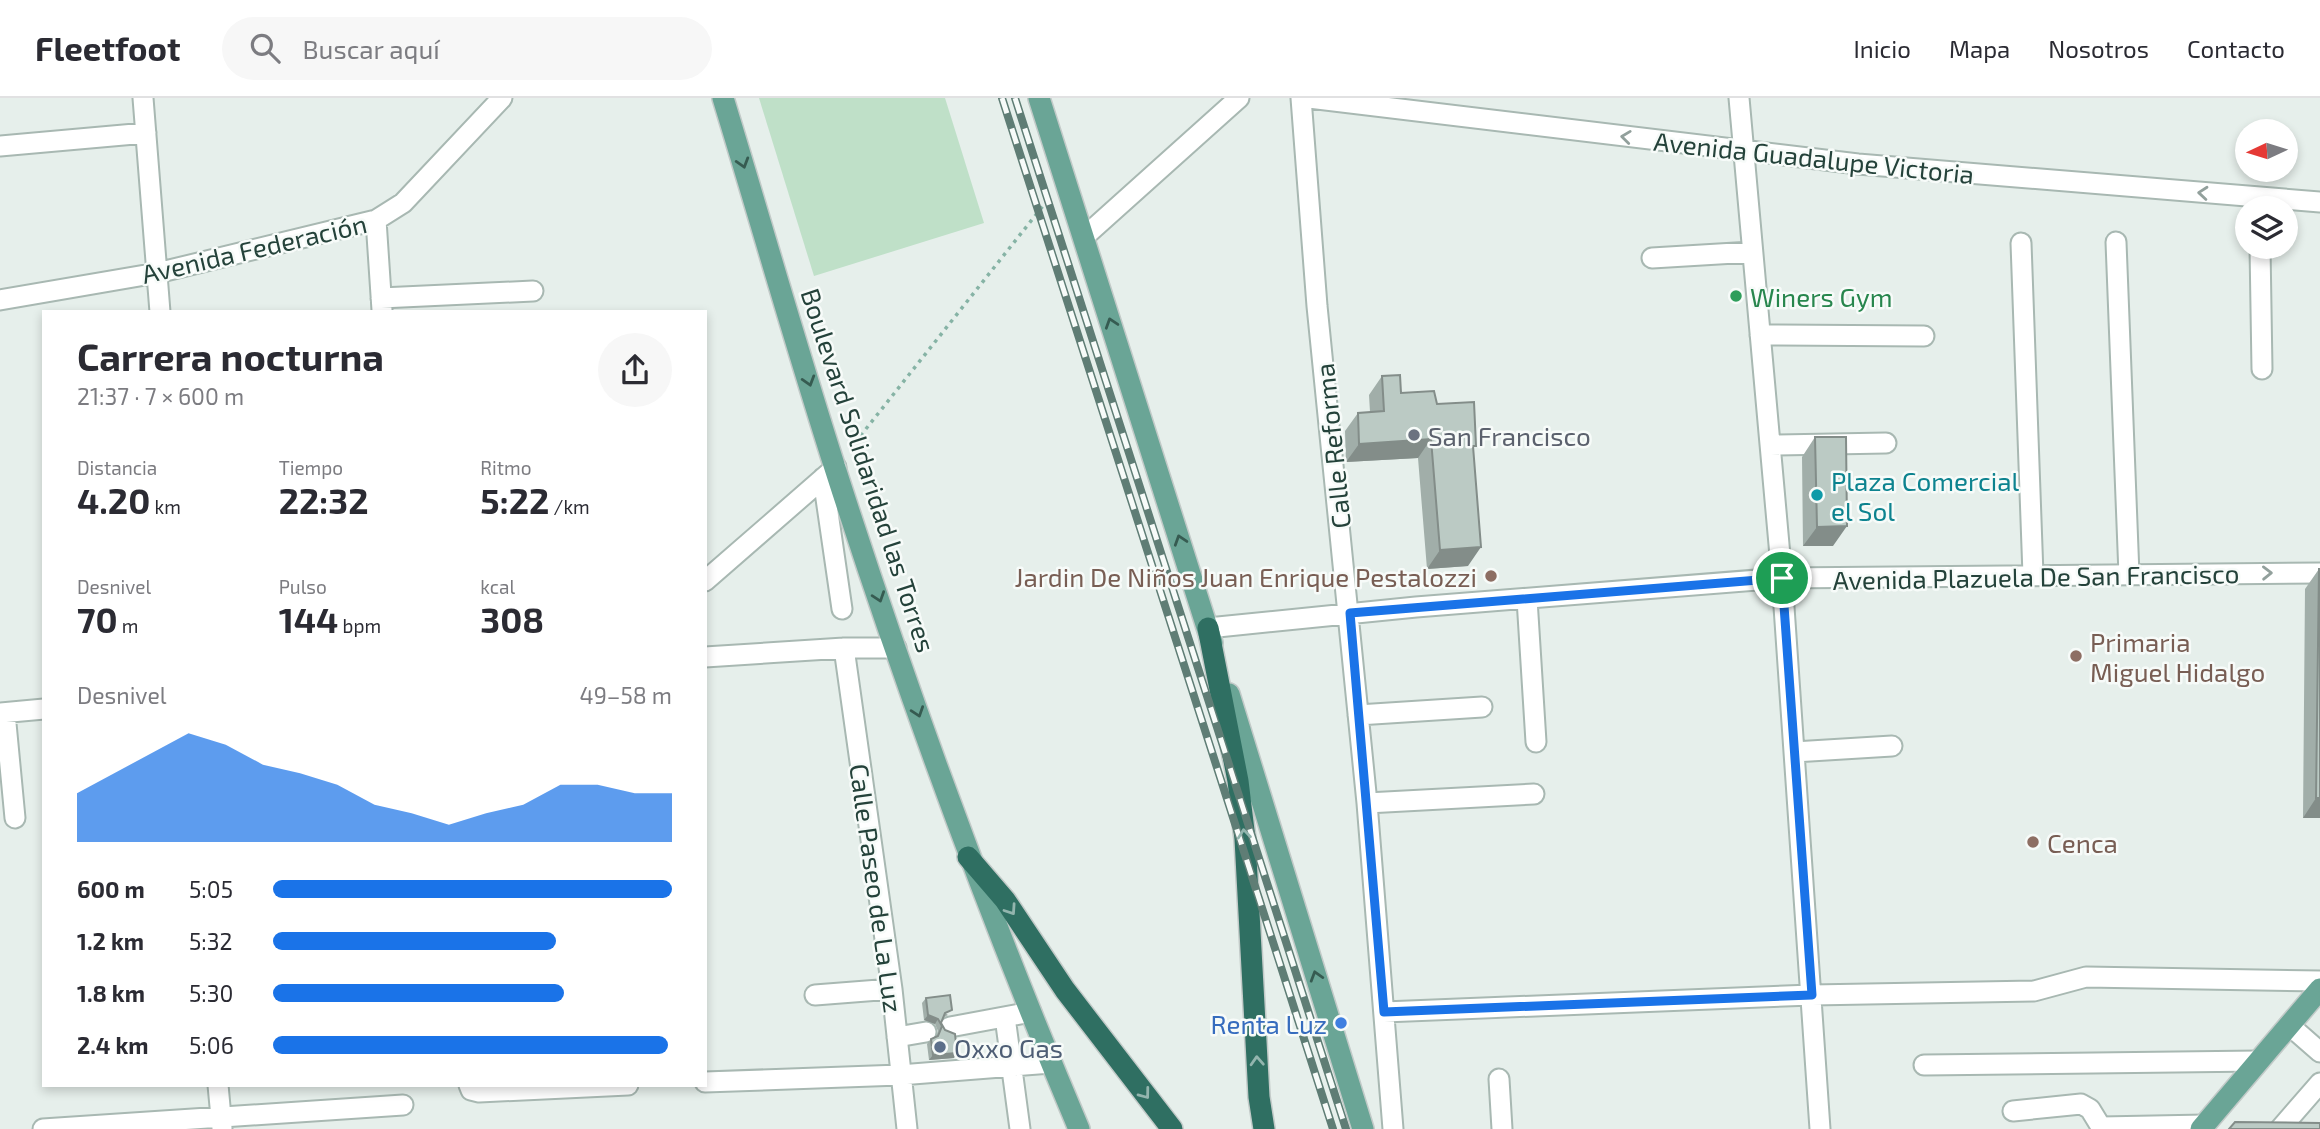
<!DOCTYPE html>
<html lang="es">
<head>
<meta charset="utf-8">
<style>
  body { margin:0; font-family:"Exo 2",sans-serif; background:#f7f7f7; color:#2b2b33; height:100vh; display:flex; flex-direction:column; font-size:26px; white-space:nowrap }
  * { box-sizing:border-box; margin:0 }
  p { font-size:23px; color:#7c7c81 }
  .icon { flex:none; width:38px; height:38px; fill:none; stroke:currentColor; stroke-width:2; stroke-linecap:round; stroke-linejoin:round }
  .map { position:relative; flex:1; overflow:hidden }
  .drawer { position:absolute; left:42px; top:212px; width:665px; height:777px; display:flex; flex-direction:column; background:#fff; border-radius:0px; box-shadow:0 4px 10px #0003 }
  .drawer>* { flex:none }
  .needle { width:46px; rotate:266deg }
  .buttons { position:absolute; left:2235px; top:21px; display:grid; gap:14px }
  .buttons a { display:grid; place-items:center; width:63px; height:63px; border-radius:50%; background:#fff; box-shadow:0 4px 10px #0003; font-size:35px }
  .pin { position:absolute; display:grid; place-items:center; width:60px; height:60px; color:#fff; margin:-30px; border:4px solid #fff; border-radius:50%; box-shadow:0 2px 7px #0007 }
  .round { display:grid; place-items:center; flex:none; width:74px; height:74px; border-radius:37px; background:#f7f7f7 }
  .summary { display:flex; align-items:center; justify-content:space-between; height:119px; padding:0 35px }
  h1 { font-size:38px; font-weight:700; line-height:52px }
  .metrics { display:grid; grid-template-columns:repeat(3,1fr); gap:10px; height:119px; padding:7px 35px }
  .metrics div { display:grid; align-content:center }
  .metrics b { font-size:35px; font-weight:700 }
  .metrics small { font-size:19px; font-weight:400 }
  .metrics p { font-size:19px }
  .chart { height:196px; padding:14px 35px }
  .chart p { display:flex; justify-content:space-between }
  .chart svg { width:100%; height:126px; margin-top:7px; fill:#1a73e8; opacity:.7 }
  ul { padding:0 35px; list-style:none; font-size:23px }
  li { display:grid; grid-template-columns:112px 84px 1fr; align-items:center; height:52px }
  li i { height:18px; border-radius:9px; background:#1a73e8 }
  header { display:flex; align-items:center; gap:42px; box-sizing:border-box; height:98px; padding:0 35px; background:#fff; border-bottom:2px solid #e1e1e2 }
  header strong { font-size:33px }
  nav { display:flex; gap:38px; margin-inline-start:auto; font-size:24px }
  .search { width:490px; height:63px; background:#f7f7f7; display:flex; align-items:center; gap:18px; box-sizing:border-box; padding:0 24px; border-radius:38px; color:#7c7c81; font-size:26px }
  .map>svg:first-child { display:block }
  .green { fill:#bfe0c8 }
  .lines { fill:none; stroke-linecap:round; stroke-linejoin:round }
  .minor-casing { stroke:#a8b8b2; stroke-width:23 }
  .major-casing { stroke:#c2cac8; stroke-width:24 }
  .highway-casing { stroke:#c2cac8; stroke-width:24 }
  .path { stroke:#86b3a5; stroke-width:3.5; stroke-dasharray:3.5 5; stroke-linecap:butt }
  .minor { stroke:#fff; stroke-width:19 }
  .major { stroke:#6aa596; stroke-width:21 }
  .highway { stroke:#2f6f62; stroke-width:21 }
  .rail-casing { stroke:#5f7d75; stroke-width:8 }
  .rail { stroke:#f7fbf9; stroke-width:5; stroke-dasharray:16; stroke-linecap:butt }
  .wall { fill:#a1aea9 }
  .shaded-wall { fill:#838d89 }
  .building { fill:#bbcac4; stroke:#838d89; stroke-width:2 }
  .oneway { stroke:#92a09c }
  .oneway2 { stroke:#365b51 }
  .oneway3 { stroke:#93b5ae }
  .route-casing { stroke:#fff; stroke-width:14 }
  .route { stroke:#1a73e8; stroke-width:9 }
  .leisure-dot { fill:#2e9e5b; stroke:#f7fbf9; stroke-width:2.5 }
  .worship-dot { fill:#6b7280; stroke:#f7fbf9; stroke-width:2.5 }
  .culture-dot { fill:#0f9aa8; stroke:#f7fbf9; stroke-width:2.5 }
  .education-dot { fill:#8d6e63; stroke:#f7fbf9; stroke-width:2.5 }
  .shop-dot { fill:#3f7fe0; stroke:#f7fbf9; stroke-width:2.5 }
  .service-dot { fill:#5c6f8a; stroke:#f7fbf9; stroke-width:2.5 }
  .labels { text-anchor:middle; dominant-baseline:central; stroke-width:5; stroke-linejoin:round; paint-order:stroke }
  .street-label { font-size:26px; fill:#24423a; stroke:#f7fbf9 }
  .leisure-label { font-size:26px; fill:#27864d; stroke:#f7fbf9; text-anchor:start }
  .worship-label { font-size:26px; fill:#5b616d; stroke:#f7fbf9; text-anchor:start }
  .culture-label { font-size:26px; fill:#0d838f; stroke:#f7fbf9; text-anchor:start }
  .education-label { font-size:26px; fill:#785e54; stroke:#f7fbf9; text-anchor:start }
  .shop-label { font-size:26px; fill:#366cbe; stroke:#f7fbf9; text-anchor:end }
  .service-label { font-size:26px; fill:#4e5e75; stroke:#f7fbf9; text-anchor:start }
</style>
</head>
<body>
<header>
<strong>Fleetfoot</strong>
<div class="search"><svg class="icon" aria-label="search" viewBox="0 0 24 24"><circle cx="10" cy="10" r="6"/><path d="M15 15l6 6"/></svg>Buscar aquí</div>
<nav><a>Inicio</a><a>Mapa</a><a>Nosotros</a><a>Contacto</a></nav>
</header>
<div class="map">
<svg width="2320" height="1031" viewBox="0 0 2320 1031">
  <rect width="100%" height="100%" fill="#e6efeb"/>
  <path class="green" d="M759 0H945L984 125 814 178Z"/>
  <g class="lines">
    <g class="minor-casing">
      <path id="minor" d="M143 0 160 214
        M1301 0 1317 208 1367 705 1393 1031
        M1309 0 1858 66 2320 104
        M1739 0 1782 480 1820 1031
        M0 48 146 35
        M376 122 382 212
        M1084 139 1239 0
        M2116 144 2129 477
        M2021 145 2033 477
        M2260 149 2262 271
        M1652 160 1752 154
        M381 200 533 193
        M0 202 157 175 376 122 403 105 502 0
        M1760 237 1924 238
        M1771 347 1886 345
        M823 380 842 511
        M705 483 836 369
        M1527 501 1536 644
        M1208 530 1416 509 1782 480 2320 475
        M844 550 892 891 907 1031
        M705 559 844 550H896
        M0 615 44 611
        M5 615 15 720
        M1358 617 1482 609
        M1794 654 1892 648
        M1367 705 1534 696
        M815 897 892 891
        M1384 914 1812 897 2034 893 2086 879 2320 883
        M1005 919 1020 1031
        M2289 927 2320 954
        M950 929 1031 914
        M897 939 926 934
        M1924 967 2258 963
        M1499 981 1502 1031
        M705 984 900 977 1051 965
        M218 987 222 1030
        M469 987 471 992 479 994 628 987
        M2013 1013 2081 1006 2090 1011 2101 1029 2205 1027
        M43 1031 403 1007
        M2280 1031 2320 985"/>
    </g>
    <g class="major-casing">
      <path id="major" d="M723 0C764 134 802 270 846 404 915 616 992 825 1079 1031
        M1039 0 1212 545
        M1229 596 1363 1031
        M2201 1031 2320 891"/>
    </g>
    <g class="highway-casing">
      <path id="highway" d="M1208 530 1238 683 1245 741 1259 999 1264 1031
        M968 759 1005 802 1065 892 1172 1031"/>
    </g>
    <path class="path" d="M850 351 1050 99"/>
    <use href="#minor" class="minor"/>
    <use href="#major" class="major"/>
    <use href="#highway" class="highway"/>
    <g class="rail-casing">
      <path id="rail" d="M1002 0 1333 1031
        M1015 0 1346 1031"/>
    </g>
    <use href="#rail" class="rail"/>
  </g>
  <path class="wall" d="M1382 278 1401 295 1437 306 1473 353 1468 468 1427 471 1418 360 1346 364 1345 333 1358 315 1370 314 1369 297Z
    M1815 339 1833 448H1803L1802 359Z
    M2319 471 2320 720H2303L2305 491Z
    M926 900 948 917 944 919 941 925 954 960 929 962 927 946 931 941 936 939 938 933 935 926 924 922 922 905Z"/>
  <path class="shaded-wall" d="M1431 341 1418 360 1346 364 1359 346Z
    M1847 428 1833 448H1803L1817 429Z
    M1481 449 1468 468 1427 471 1440 452Z
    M2316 700H2320V720H2303Z
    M928 917 938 921 935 926 924 922Z
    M957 955 954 960 929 962 933 957Z"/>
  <path class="building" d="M1400 277 1401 295 1434 293 1437 306 1474 304 1476 348H1473L1481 449 1440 452 1431 341 1359 346 1358 315 1384 313 1382 278Z
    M1815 339H1846L1847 428 1817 429Z
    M2319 471H2320V700H2316Z
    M950 897 952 912 945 915 941 925 945 932 955 936 957 955 933 957 931 941 938 938 942 928 938 921 928 917 926 900Z
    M2235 1024 2320 1025V1031H2229Z"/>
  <defs><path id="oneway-chevron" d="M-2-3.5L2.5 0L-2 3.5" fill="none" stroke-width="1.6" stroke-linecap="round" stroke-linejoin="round" transform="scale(1.75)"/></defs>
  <g class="oneway">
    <use href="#oneway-chevron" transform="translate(1626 39) rotate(-173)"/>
    <use href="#oneway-chevron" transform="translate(2203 95) rotate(-175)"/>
    <use href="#oneway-chevron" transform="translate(2267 475) rotate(-1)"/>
  </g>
  <g class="oneway2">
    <use href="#oneway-chevron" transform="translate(743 65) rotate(73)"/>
    <use href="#oneway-chevron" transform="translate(1111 225) rotate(-108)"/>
    <use href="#oneway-chevron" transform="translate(809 283) rotate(73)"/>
    <use href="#oneway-chevron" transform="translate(1180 442) rotate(-108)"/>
    <use href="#oneway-chevron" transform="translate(879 499) rotate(71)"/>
    <use href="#oneway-chevron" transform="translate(918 614) rotate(71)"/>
    <use href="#oneway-chevron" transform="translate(1316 878) rotate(-107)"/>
  </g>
  <g class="oneway3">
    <use href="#oneway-chevron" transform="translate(1244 736) rotate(-96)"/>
    <use href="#oneway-chevron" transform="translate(1011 812) rotate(56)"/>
    <use href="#oneway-chevron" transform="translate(1257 963) rotate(-93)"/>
    <use href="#oneway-chevron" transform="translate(1145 996) rotate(53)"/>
  </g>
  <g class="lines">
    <g class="route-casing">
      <path id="route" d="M1782 480 1812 897 1384 914 1350 515Z"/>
    </g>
    <use href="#route" class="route"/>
  </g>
  <circle class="leisure-dot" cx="1736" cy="198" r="7"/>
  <circle class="worship-dot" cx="1414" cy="337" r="7"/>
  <circle class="culture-dot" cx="1817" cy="397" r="7"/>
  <g class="education-dot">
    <circle cx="1491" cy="478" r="7"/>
    <circle cx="2076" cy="558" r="7"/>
    <circle cx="2033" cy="744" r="7"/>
  </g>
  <circle class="shop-dot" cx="1341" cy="925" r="7"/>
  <circle class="service-dot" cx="940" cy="949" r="7"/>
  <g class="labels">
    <g class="street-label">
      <text transform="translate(1814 59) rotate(6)">Avenida Guadalupe Victoria</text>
      <text transform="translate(254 150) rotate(-13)">Avenida Federación</text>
      <text transform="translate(1332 348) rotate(-96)">Calle Reforma</text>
      <text transform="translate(869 372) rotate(72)">Boulevard Solidaridad las Torres</text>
      <text transform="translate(2036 478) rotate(-1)">Avenida Plazuela De San Francisco</text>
      <text transform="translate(877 790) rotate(82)">Calle Paseo de La Luz</text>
    </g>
    <g class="leisure-label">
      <text x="1750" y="198">Winers Gym</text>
    </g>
    <g class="worship-label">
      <text x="1428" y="337">San Francisco</text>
    </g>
    <g class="culture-label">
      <text x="1831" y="382">Plaza Comercial<tspan x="1831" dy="30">el Sol</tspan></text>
    </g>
    <g class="education-label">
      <text x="1477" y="478" text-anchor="end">Jardin De Niños Juan Enrique Pestalozzi</text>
      <text x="2090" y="543">Primaria<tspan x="2090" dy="30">Miguel Hidalgo</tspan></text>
      <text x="2047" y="744">Cenca</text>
    </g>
    <g class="shop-label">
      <text x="1327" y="925">Renta Luz</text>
    </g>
    <g class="service-label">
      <text x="954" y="949">Oxxo Gas</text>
    </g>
  </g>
</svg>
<div class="buttons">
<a><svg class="needle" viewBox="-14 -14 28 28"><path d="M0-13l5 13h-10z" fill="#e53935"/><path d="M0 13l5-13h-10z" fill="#7c7c81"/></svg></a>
<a><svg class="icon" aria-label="layers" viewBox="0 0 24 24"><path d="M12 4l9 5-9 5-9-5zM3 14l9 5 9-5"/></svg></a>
</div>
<div class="pin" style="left:1782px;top:480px;background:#1e9e55"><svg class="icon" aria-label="arrive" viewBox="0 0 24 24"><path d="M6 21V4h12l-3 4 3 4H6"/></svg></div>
<section class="drawer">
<div class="summary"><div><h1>Carrera nocturna</h1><p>21:37 · 7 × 600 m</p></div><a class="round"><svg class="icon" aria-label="share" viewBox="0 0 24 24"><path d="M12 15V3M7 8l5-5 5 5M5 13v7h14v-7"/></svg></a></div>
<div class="metrics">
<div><p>Distancia</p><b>4.20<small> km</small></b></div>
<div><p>Tiempo</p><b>22:32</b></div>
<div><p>Ritmo</p><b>5:22<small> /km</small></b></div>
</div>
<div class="metrics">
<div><p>Desnivel</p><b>70<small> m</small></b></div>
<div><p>Pulso</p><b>144<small> bpm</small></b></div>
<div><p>kcal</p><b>308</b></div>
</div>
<div class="chart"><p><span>Desnivel</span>49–58 m</p>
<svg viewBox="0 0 160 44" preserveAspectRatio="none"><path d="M0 44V27L10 20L20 13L30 6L40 10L50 17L60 20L70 24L80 31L90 34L100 38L110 34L120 31L130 24L140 24L150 27L160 27V44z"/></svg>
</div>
<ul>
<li><b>600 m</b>5:05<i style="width:100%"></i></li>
<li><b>1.2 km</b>5:32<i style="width:71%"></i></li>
<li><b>1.8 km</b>5:30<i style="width:73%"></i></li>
<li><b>2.4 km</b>5:06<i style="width:99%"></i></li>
</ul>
</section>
</div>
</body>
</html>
